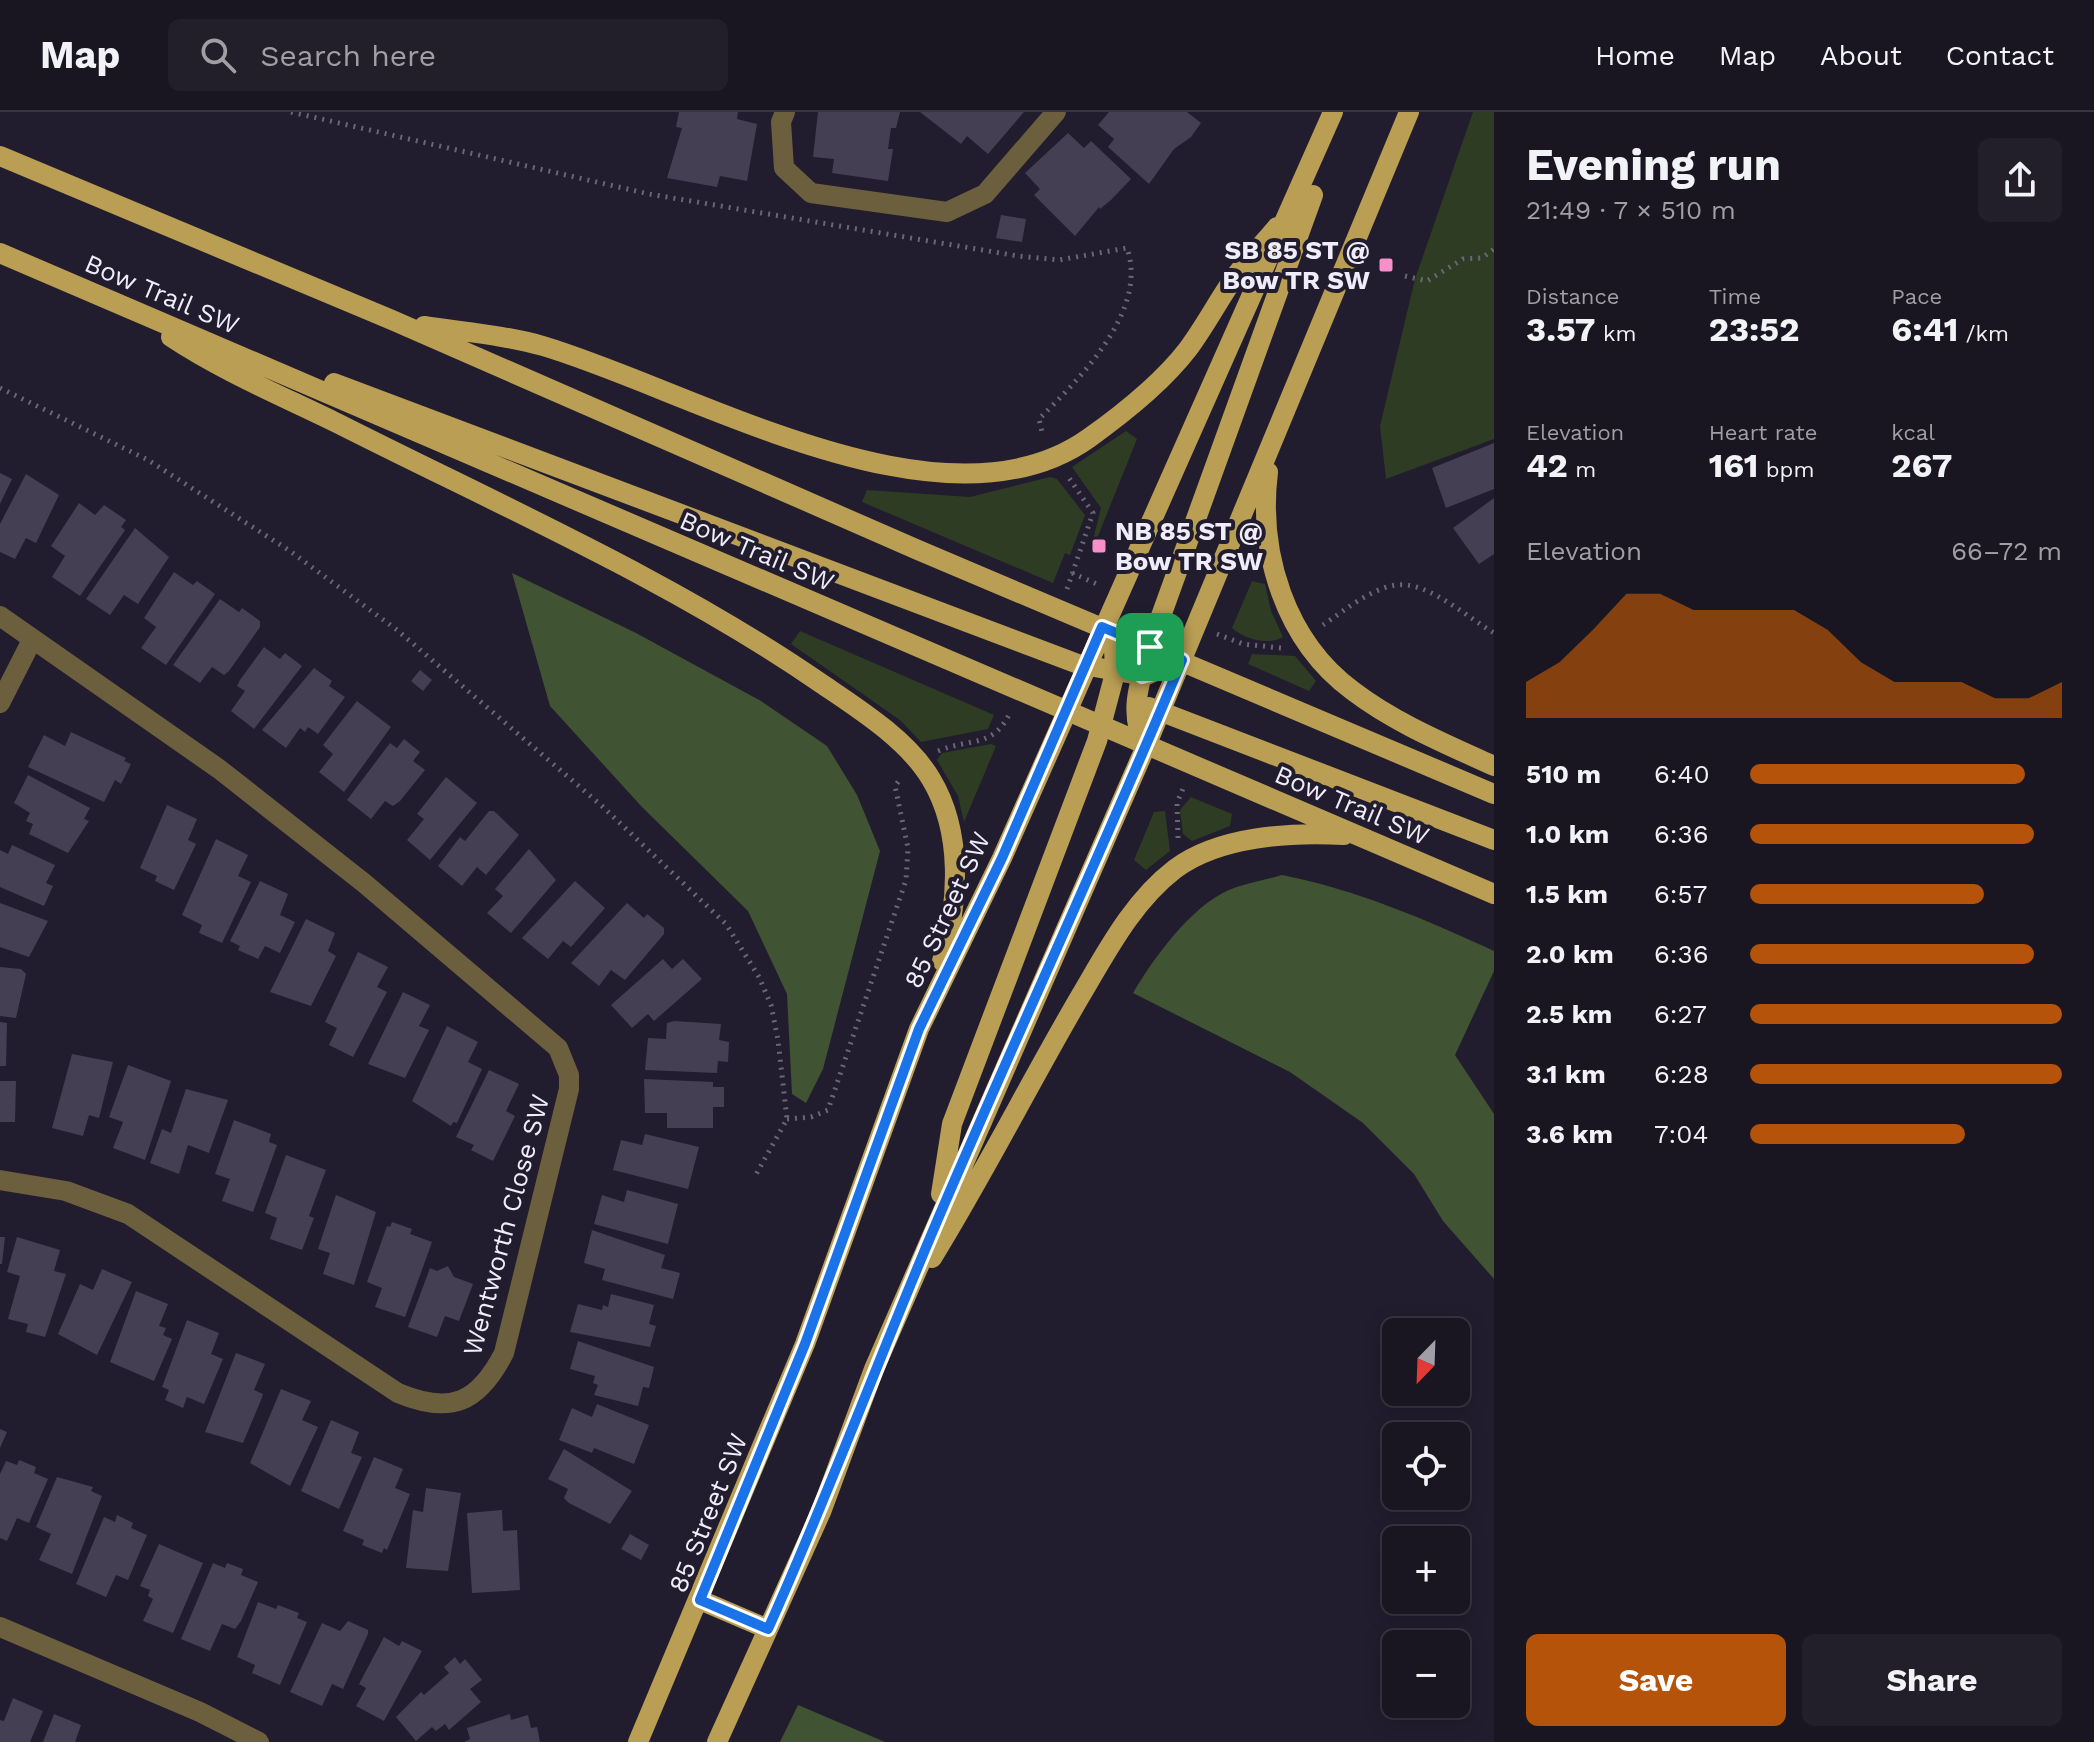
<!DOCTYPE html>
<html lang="en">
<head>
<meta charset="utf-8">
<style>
  body { margin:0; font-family:"Work Sans",sans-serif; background:#221f2a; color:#f1f3f6; height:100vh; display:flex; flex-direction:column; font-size:30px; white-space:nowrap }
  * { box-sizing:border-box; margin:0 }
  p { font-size:26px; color:#9f9fa5 }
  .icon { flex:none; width:44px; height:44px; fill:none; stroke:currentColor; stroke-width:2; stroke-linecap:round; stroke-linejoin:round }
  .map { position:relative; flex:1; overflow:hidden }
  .sheet { display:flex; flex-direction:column; background:#191622; width:600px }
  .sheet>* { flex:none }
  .needle { width:52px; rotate:203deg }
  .controls { position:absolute; left:1382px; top:1206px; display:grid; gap:16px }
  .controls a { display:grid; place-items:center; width:88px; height:88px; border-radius:12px; background:#191622; box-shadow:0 4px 20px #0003,0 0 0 2px #373540; font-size:40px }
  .pin { position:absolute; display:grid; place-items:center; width:68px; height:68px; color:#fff; margin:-34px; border-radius:16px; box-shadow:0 4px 12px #0006 }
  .round { display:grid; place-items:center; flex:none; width:84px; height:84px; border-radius:12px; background:#221f2a }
  .headline { display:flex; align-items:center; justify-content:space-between; height:136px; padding:0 32px }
  h1 { font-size:44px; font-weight:700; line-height:60px }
  .figures { display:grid; grid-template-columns:repeat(3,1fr); gap:12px; height:136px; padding:8px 32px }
  .figures div { display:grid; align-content:center }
  .figures b { font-size:34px; font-weight:700 }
  .figures small { font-size:22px; font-weight:400 }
  .figures p { font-size:22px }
  .chart { height:224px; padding:16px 32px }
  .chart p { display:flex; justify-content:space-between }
  .chart svg { width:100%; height:144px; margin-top:8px; fill:#b45309; opacity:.7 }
  .button { display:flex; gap:16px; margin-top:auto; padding:16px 32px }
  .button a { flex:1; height:92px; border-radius:12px; background:#b45309; color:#fff; font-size:32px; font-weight:700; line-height:92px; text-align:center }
  .button a+a { background:#221f2a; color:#f1f3f6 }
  ul { padding:0 32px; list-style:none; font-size:26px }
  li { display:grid; grid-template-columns:128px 96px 1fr; align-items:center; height:60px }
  li i { height:20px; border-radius:10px; background:#b45309 }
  header { display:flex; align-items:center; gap:48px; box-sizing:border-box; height:112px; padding:0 40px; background:#191622; border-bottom:2px solid #373540 }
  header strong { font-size:38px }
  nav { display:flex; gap:44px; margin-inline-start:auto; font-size:28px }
  .search { width:560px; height:72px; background:#221f2a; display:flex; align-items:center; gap:20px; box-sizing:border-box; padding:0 28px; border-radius:12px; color:#9f9fa5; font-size:30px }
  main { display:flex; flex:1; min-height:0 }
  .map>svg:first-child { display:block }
  .green { fill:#2d3c22 }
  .forest { fill:#405333 }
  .building { fill:#443f53 }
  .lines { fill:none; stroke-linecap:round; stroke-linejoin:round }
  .path { stroke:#6a6676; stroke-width:5; stroke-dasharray:2 6; stroke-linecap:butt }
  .minor { stroke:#6c5f3d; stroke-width:20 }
  .major { stroke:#ba9e54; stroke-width:20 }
  .route-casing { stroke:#fff; stroke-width:16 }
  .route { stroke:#1a73e8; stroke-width:10 }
  .poi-dot { fill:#f98fc9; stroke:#211d2e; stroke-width:3 }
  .labels { text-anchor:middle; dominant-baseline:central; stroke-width:8; stroke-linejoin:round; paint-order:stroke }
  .poi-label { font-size:26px; font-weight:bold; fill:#f0edfa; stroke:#211d2e; text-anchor:end }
  .street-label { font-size:26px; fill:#f0edfa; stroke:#211d2e }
</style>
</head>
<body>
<header>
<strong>Map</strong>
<div class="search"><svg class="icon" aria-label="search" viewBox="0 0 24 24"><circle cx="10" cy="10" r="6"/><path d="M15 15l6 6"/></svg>Search here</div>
<nav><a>Home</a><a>Map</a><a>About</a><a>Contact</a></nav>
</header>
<main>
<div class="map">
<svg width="1494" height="1630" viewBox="0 0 1494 1630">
  <rect width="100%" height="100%" fill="#211d2e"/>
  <path class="green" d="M1473 0H1494V327L1386 367 1380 314 1415 167Z
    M1126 319 1137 327 1096 429 1093 428 1101 396 1072 355Z
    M1050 365 1057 367 1085 403 1070 443 1065 441 1053 471 862 390 867 378 970 385Z
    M1252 469 1265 472 1271 499 1283 525C1267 534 1245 527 1232 516Z
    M800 519 994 603 988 617 921 630 900 608 791 532Z
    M1252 542 1295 544 1316 569 1309 579 1248 552Z
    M991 632 996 634 964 710 958 684 937 648 942 641Z
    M1191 685 1232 702 1230 714 1192 729 1183 722 1180 698Z
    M1165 699 1170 739 1146 758 1134 748 1154 700Z"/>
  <path class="forest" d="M512 461 636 521 761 589 827 634 857 683 880 739 823 957 806 991 792 982 787 882 748 799 642 695 550 594Z
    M1282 763C1357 778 1425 807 1494 839V859L1455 943 1494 1002V1167L1443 1109 1414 1062 1363 1011 1290 960 1133 881C1153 847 1191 794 1229 778 1245 771 1265 768 1282 763Z
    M798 1593 885 1630H780Z"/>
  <path class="building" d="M679 0H738L737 7 757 12 747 69 720 64 717 75 667 66 682 16 676 15Z
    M818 0H900L896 16H891L888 37H893L888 69 832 61 834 47 813 45Z
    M920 0H1024L988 42 967 24 961 32Z
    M1109 0H1187L1201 11 1191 25 1174 37 1149 72 1108 35 1114 27 1098 13Z
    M1068 21 1084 36 1091 29 1131 67 1111 88 1100 97 1099 95 1075 124 1034 83 1040 77 1025 61Z
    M1001 103 1026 107 1022 130 996 126Z
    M1494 331V377L1446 396 1432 356Z
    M0 361 12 367 0 392Z
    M26 362 59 383 36 431 26 426 15 447 0 440V412Z
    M1494 386V442L1479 452 1453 416Z
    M79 391 95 403 104 393 126 408 121 415 125 418 80 484 52 465 65 444 51 434Z
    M135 416 169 445 138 492 124 483 110 503 86 487Z
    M174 460 193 473 197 469 215 482 166 553 141 536 156 515 144 506Z
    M220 487 239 500 242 496 260 509V515L229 559 224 563 212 555 200 571 173 553Z
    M264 535 280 547 285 541 302 554 254 617 231 599 245 579 237 574 240 568Z
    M314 556 332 569 329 574 345 585 318 622 308 615 305 620 300 616 286 636 262 618Z
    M420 558 432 568 423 579 411 569Z
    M357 589 391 615 344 680 319 660 333 642 323 633Z
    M71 620 126 646 124 649 131 652 121 672 115 668 104 690 28 655 44 623 65 634Z
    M404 627 420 640 413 649 425 658 400 689 393 694 385 689 371 707 347 688 390 631 397 636Z
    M28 663 90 696 84 707 89 709 68 741 29 722 33 712 26 709 30 701 14 691Z
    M446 665 477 691 430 748 407 728 424 707 417 702Z
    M167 693 197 707 188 728 196 732 174 778 155 769 157 764 140 756Z
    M489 699H494L519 723 486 763 477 755 462 774 438 754 460 725 465 729Z
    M216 727 248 743 238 764 251 770 222 831 199 821 202 813 182 803Z
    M12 733 55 753 46 771 53 774 44 794 0 775V738L8 742Z
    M529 737 556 768 511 821 487 801 503 784 495 777Z
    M260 769 288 782 280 803 295 810 280 841 265 834 258 847 238 838 240 834 230 829Z
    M575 769 605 796 571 835 563 829 548 847 522 826Z
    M0 791 48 809 29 845 0 835Z
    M627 791 644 806 647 802 664 816V822L625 868 611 858 599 874 571 851Z
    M306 807 335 821 328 839 336 844 311 894 270 880Z
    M358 840 388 855 377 875 387 880 353 945 329 933 337 916 325 910Z
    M663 847 672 857 683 847 702 867 654 909 648 902 632 916 611 893Z
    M0 855 21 857 26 862 16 906 0 904Z
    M403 880 430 893 419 914 429 918 405 966 368 952Z
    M674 909 721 912 719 928 729 930 728 950 718 949 717 961 645 958 648 926 666 927 667 911Z
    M0 910 7 911 6 954H0Z
    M447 914 478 930 468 950 482 957 457 1011 453 1010 451 1014 412 989Z
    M72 942 113 950 99 1006 89 1003 83 1024 52 1016Z
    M128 953 171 969 145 1048 113 1036 123 1010 109 1005Z
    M489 958 519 972 506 999 515 1004 493 1049 471 1038 474 1033 456 1025Z
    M644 967 713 970V975H724V995H713V1016H667V1001H645Z
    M0 969H16L15 1010H0Z
    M186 977 228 988 209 1041 188 1033 179 1062 150 1051 162 1017 171 1021Z
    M234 1008 271 1022 269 1030 277 1033 253 1100 222 1089 230 1067 215 1062Z
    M645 1022 699 1035 688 1077 613 1058 621 1028 642 1033Z
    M286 1043 326 1058 309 1104 314 1106 302 1138 270 1127 277 1106 265 1101Z
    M627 1078 678 1092 668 1132 594 1112 602 1083 624 1090Z
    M336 1083 376 1100 354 1173 323 1162 330 1141 318 1137Z
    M392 1110 412 1117 410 1122 432 1130 405 1205 375 1195 382 1176 367 1170 387 1114 390 1115Z
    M592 1118 665 1143 661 1156 680 1161 673 1187 602 1168 605 1157 584 1151Z
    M0 1125H5L2 1152H0Z
    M17 1125 60 1138 54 1159 66 1162 45 1225 26 1220 28 1212 8 1207 20 1164 7 1160Z
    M448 1154 454 1165 473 1172 459 1209 445 1204 437 1225 408 1215 430 1156 437 1159Z
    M102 1157 132 1170 97 1243 58 1222 80 1172 93 1178Z
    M136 1179 168 1192 159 1214 166 1216 163 1223 172 1227 154 1269 110 1250Z
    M611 1182 654 1193 649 1212 656 1214 650 1235 570 1220 578 1192 602 1198 603 1193 608 1195Z
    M187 1208 219 1221 211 1242 223 1247 204 1292 187 1285 183 1296 165 1288 169 1278 162 1275Z
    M578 1229 654 1255 649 1276 643 1275 638 1294 594 1283 598 1273 593 1271 595 1264 570 1257Z
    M236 1241 265 1252 254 1278 263 1282 261 1288 243 1331 205 1320Z
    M281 1277 311 1289 302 1308 318 1315 290 1374 250 1351Z
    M597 1292 649 1313 634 1352 594 1336 592 1341 559 1328 572 1296 592 1305Z
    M331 1308 359 1320 351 1341 362 1345 339 1397 301 1379Z
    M0 1317 7 1320 0 1336Z
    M564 1337 632 1379 610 1412 569 1391 564 1386 568 1377 548 1367Z
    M374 1345 403 1357 395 1376 410 1382 387 1438 384 1436 382 1441 362 1433 364 1428 343 1419Z
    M19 1348 36 1355 34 1361 48 1367 29 1411 17 1406 7 1429 0 1426V1362L6 1349 17 1353Z
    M57 1365 93 1375 91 1379 102 1384 72 1462 39 1448 51 1422 36 1415Z
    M426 1376 461 1381 448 1459 406 1456 413 1398 423 1400Z
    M502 1398 503 1419 517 1418 520 1478 472 1481 467 1401Z
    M117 1403 133 1411 131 1416 147 1423 128 1468 116 1463 106 1485 76 1472 104 1405 115 1410Z
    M630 1422 649 1433 641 1448 621 1437Z
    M159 1432 203 1451 173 1521 143 1509 153 1487 148 1484 150 1478 140 1474Z
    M213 1451 225 1456 227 1451 243 1457 241 1463 258 1470 241 1509 235 1517 222 1512 210 1539 181 1527Z
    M258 1490 276 1497 278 1493 299 1501 297 1506 307 1510 280 1573 252 1561 255 1553 237 1545Z
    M348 1509 368 1518V1522L343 1577 332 1572 322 1594 290 1580 322 1511 340 1519Z
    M384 1525 399 1534 402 1529 422 1539 384 1609 356 1594 366 1576 359 1572Z
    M455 1545 460 1552 465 1547 482 1568 470 1577 481 1590 449 1618 445 1612 436 1619 432 1615 416 1629 396 1605 421 1580 424 1583 449 1561 444 1555Z
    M13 1586 43 1599 30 1630H0V1608L4 1609Z
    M54 1602 81 1613 75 1630H43Z
    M510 1602 511 1608 528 1603 531 1616 537 1615 540 1630H464L470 1627 467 1616Z"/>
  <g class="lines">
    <path class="path" d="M291 0 649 82 1018 144 1059 148 1127 136C1149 199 1079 267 1039 307L1043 324
      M1405 164 1427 169 1463 147 1482 146 1494 137
      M0 276 148 348 290 439 397 518 602 694 726 812 759 865 771 893 778 928 787 1007 754 1066
      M1072 461 1097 472
      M1067 477 1093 401 1067 363
      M1323 513C1344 499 1379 469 1407 473 1436 477 1469 506 1494 521
      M1217 522 1243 532 1281 536
      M938 639C972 625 993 637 1011 599
      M1178 726 1177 691 1184 674
      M787 1007 811 1005 828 998 906 768 908 736 895 674 901 666"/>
    <path class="minor" d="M785 0 781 10 784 56 811 81 947 100 985 82 1056 0
      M0 504 219 657 364 771 558 936 569 963V977L504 1241C478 1291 451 1303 398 1281L128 1102 66 1079 0 1068
      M0 591 32 528
      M0 1515 200 1600 259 1630"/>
    <path class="major" d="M0 44 392 208 918 438 1494 682
      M0 141 1494 782
      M424 214C463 220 505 223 543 234 692 278 944 430 1089 326 1124 301 1162 271 1188 237 1205 214 1218 189 1234 166 1247 148 1263 132 1277 115
      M171 225C222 259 282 284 337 311 499 393 673 469 822 572 859 597 908 628 931 667 963 720 959 791 942 849
      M334 271 1078 552 1144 564 1182 548
      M1268 360C1258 441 1285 529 1353 579 1395 611 1446 632 1494 654
      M1149 595 1494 728
      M1146 634C1128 603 1139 573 1148 540L1313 83
      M941 1082 952 1012 1097 629 1115 561 1114 536 1102 515
      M932 1146C985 1060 1030 970 1081 883 1107 839 1133 789 1175 757 1219 724 1291 720 1344 723
      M700 1488 768 1517
      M638 1630 805 1232 919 917 1002 746 1333 0
      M717 1630 821 1400 874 1257 1146 634 1409 0"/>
  </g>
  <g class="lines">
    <g class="route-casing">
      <path id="route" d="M1102 515 1150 535 1142 564 1165 558 1182 548C1103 738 1016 924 935 1114 878 1248 828 1384 768 1517L700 1488 805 1232 919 917 1002 746Z"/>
    </g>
    <use href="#route" class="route"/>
  </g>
  <g class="poi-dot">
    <rect x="1378" y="145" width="16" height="16" rx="4"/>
    <rect x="1091" y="426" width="16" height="16" rx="4"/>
  </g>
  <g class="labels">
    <g class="poi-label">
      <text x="1370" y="138">SB 85 ST @<tspan x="1370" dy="30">Bow TR SW</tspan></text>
      <text x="1115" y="419" text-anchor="start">NB 85 ST @<tspan x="1115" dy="30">Bow TR SW</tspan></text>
    </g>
    <g class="street-label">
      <text transform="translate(162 182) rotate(23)">Bow Trail SW</text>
      <text transform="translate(757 439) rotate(23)">Bow Trail SW</text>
      <text transform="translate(1352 693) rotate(23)">Bow Trail SW</text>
      <text transform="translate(947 798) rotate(-65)">85 Street SW</text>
      <text transform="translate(506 1113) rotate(-75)">Wentworth Close SW</text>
      <text transform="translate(708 1401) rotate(-68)">85 Street SW</text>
    </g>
  </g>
</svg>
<div class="controls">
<a><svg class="needle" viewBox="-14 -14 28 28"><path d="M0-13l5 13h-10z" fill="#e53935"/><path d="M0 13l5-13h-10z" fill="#9f9fa5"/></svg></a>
<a><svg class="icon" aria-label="locate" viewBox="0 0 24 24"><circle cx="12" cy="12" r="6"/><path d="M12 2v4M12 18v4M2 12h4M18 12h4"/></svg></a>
<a>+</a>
<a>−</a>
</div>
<div class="pin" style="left:1150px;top:535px;background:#1e9e55"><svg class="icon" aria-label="arrive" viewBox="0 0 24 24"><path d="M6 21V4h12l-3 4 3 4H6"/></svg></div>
</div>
<section class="sheet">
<div class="headline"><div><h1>Evening run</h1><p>21:49 · 7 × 510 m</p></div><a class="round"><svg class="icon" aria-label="share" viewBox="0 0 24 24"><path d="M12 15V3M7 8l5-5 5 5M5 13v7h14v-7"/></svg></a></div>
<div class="figures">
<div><p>Distance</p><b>3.57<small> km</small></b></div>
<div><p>Time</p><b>23:52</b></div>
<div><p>Pace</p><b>6:41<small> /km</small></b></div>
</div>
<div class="figures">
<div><p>Elevation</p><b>42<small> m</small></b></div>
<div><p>Heart rate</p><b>161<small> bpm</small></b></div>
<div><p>kcal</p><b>267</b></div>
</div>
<div class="chart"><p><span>Elevation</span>66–72 m</p>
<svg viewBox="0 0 160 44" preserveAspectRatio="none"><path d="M0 44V33L10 27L20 17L30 6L40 6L50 11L60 11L70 11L80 11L90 17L100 27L110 33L120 33L130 33L140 38L150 38L160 33V44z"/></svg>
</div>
<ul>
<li><b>510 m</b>6:40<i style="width:88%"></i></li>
<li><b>1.0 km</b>6:36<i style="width:91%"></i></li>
<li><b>1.5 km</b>6:57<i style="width:75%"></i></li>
<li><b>2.0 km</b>6:36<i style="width:91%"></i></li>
<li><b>2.5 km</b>6:27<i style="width:100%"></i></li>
<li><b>3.1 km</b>6:28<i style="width:100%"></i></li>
<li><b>3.6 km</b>7:04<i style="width:69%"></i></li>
</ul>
<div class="button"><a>Save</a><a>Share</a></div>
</section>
</main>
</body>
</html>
